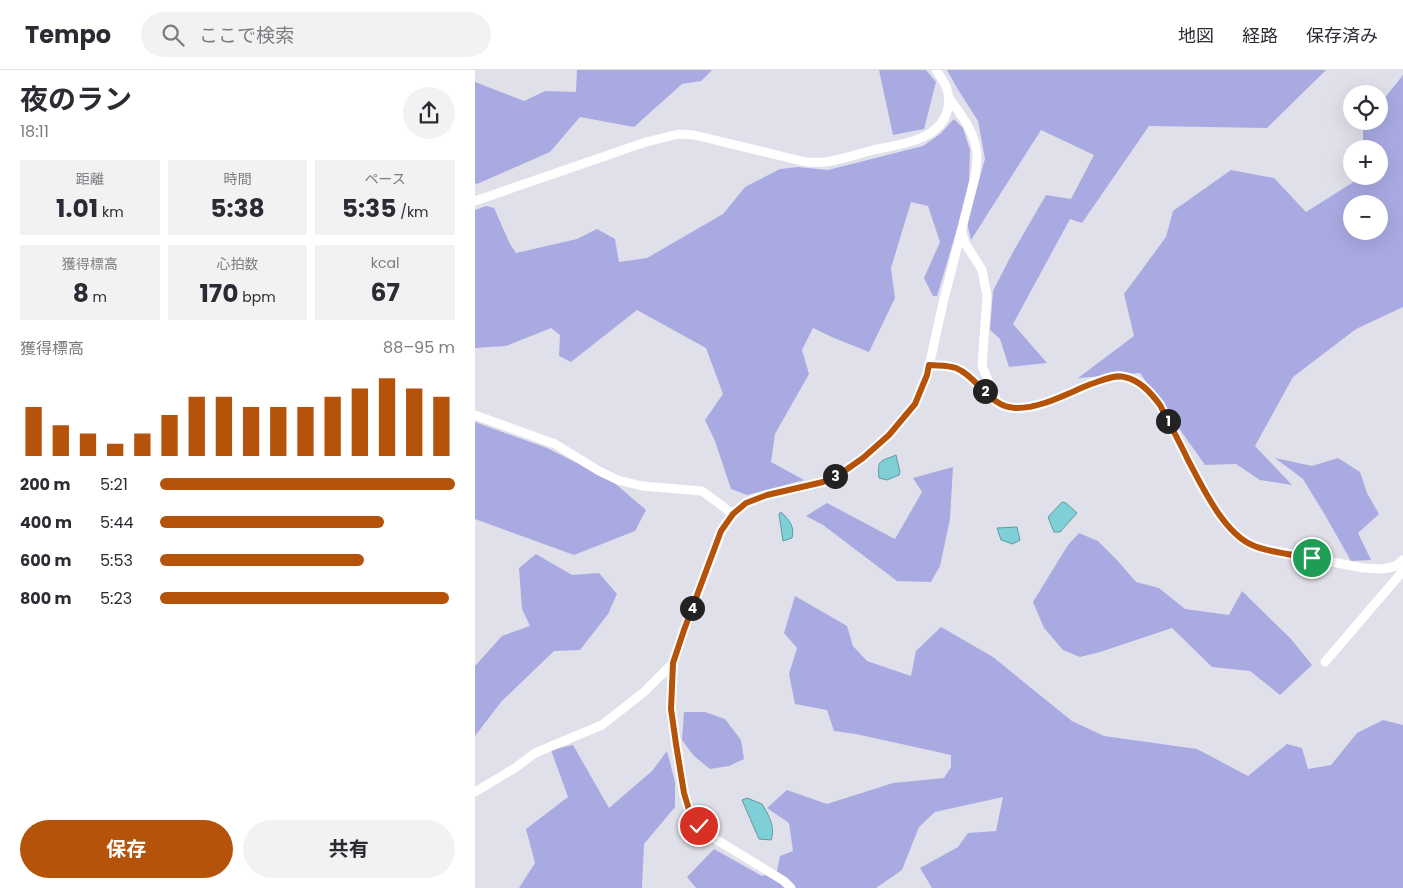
<!DOCTYPE html>
<html lang="ja">
<head>
<meta charset="utf-8">
<style>
  body { margin:0; font-family:Poppins,"Noto Sans JP",sans-serif; background:#f2f2f3; color:#2b2b33; height:100vh; display:flex; flex-direction:column; font-size:19px; white-space:nowrap }
  * { box-sizing:border-box; margin:0 }
  p { font-size:16px; color:#7c7c81 }
  .icon { flex:none; width:28px; height:28px; fill:none; stroke:currentColor; stroke-width:2; stroke-linecap:round; stroke-linejoin:round }
  .map { position:relative; flex:1; overflow:hidden }
  .details { display:flex; flex-direction:column; background:#fff; width:475px }
  .details>* { flex:none }
  .tools { position:absolute; left:868px; top:15px; display:grid; gap:10px }
  .tools a { display:grid; place-items:center; width:45px; height:45px; border-radius:50%; background:#fff; box-shadow:0 5px 20px #0002; font-size:25px }
  .pin { position:absolute; display:grid; place-items:center; width:42px; height:42px; color:#fff; margin:-21px; border:2px solid #fff; border-radius:50%; box-shadow:0 1px 5px #0007 }
  .km { position:absolute; width:25px; height:25px; margin:-12px; border-radius:50%; background:#222; color:#fff; font-size:14px; line-height:25px; text-align:center }
  .round { display:grid; place-items:center; flex:none; width:52px; height:52px; border-radius:26px; background:#f2f2f3 }
  .head { display:flex; align-items:center; justify-content:space-between; height:85px; padding:0 20px }
  h1 { font-size:28px; font-weight:700; line-height:38px }
  .metrics { display:grid; grid-template-columns:repeat(3,1fr); gap:8px; height:85px; padding:5px 20px }
  .metrics div { display:grid; align-content:center; border-radius:0px; background:#f2f2f3; text-align:center }
  .metrics b { font-size:25px; font-weight:700 }
  .metrics small { font-size:14px; font-weight:400 }
  .metrics p { font-size:14px }
  .chart { height:140px; padding:10px 20px }
  .chart p { display:flex; justify-content:space-between }
  .chart svg { width:100%; height:90px; margin-top:5px; stroke:#b45309; stroke-width:6 }
  .primary-button { display:flex; gap:10px; margin-top:auto; padding:10px 20px }
  .primary-button a { flex:1; height:58px; border-radius:30px; background:#b45309; color:#fff; font-size:20px; font-weight:700; line-height:58px; text-align:center }
  .primary-button a+a { background:#f2f2f3; color:#2b2b33 }
  ul { padding:0 20px; list-style:none; font-size:16px }
  li { display:grid; grid-template-columns:80px 60px 1fr; align-items:center; height:38px }
  li i { height:12px; border-radius:6px; background:#b45309 }
  header { display:flex; align-items:center; gap:30px; box-sizing:border-box; height:70px; padding:0 25px; background:#fff; border-bottom:1px solid #e1e1e2 }
  header strong { font-size:24px }
  nav { display:flex; gap:28px; margin-inline-start:auto; font-size:18px }
  .search { width:350px; height:45px; background:#f2f2f3; display:flex; align-items:center; gap:12px; box-sizing:border-box; padding:0 18px; border-radius:28px; color:#7c7c81; font-size:19px }
  main { display:flex; flex:1; min-height:0 }
  .map>svg:first-child { display:block }
  .forest { fill:#a9aae2; fill-rule:evenodd }
  .water { fill:#7fd0d6; stroke:#619a9f }
  .lines { fill:none; stroke-linecap:round; stroke-linejoin:round }
  .minor { stroke:#fff; stroke-width:9 }
  .route-casing { stroke:#fff; stroke-width:10 }
  .route { stroke:#b45309; stroke-width:6 }
</style>
</head>
<body>
<header>
<strong>Tempo</strong>
<div class="search"><svg class="icon" aria-label="search" viewBox="0 0 24 24"><circle cx="10" cy="10" r="6"/><path d="M15 15l6 6"/></svg>ここで検索</div>
<nav><a>地図</a><a>経路</a><a>保存済み</a></nav>
</header>
<main>
<section class="details">
<div class="head"><div><h1>夜のラン</h1><p>18:11</p></div><a class="round"><svg class="icon" aria-label="share" viewBox="0 0 24 24"><path d="M12 15V3M7 8l5-5 5 5M5 13v7h14v-7"/></svg></a></div>
<div class="metrics">
<div><p>距離</p><b>1.01<small> km</small></b></div>
<div><p>時間</p><b>5:38</b></div>
<div><p>ペース</p><b>5:35<small> /km</small></b></div>
</div>
<div class="metrics">
<div><p>獲得標高</p><b>8<small> m</small></b></div>
<div><p>心拍数</p><b>170<small> bpm</small></b></div>
<div><p>kcal</p><b>67</b></div>
</div>
<div class="chart"><p><span>獲得標高</span>88–95 m</p>
<svg viewBox="0 0 160 44" preserveAspectRatio="none"><path d="M5 44V20M15 44V29M25 44V33M35 44V38M45 44V33M55 44V24M65 44V15M75 44V15M85 44V20M95 44V20M105 44V20M115 44V15M125 44V11M135 44V6M145 44V11M155 44V15"/></svg>
</div>
<ul>
<li><b>200 m</b>5:21<i style="width:100%"></i></li>
<li><b>400 m</b>5:44<i style="width:76%"></i></li>
<li><b>600 m</b>5:53<i style="width:69%"></i></li>
<li><b>800 m</b>5:23<i style="width:98%"></i></li>
</ul>
<div class="primary-button"><a>保存</a><a>共有</a></div>
</section>
<div class="map">
<svg width="928" height="818" viewBox="0 0 928 818">
  <rect width="100%" height="100%" fill="#e0e0ea"/>
  <path class="forest" d="M102 0H237L226 11 207 14 159 57 105 47 75 82 2 114 0 113V12L49 31 70 21 101 22Z
    M404 0H451L461 12 449 59 418 65Z
    M472 0H851L792 58 674 56 607 153 595 149 538 254 572 293 534 297 525 269 515 260 518 221 538 182 571 125 596 129 619 85 566 60 496 170 492 153 510 89 503 51 482 18Z
    M928 5V237L881 259 818 307 780 376 817 415 785 410 761 394 730 395 665 303 603 308 659 266 649 224 691 167 698 141 756 100 799 108 831 142 888 106H904V79H888V53L890 51H904V35ZM876 134H904V161H876Z
    M479 49 488 58 495 80 494 111 482 159 462 226H458L449 208 465 172 453 136 436 132 416 198 420 228 394 282 359 268 338 258 327 280 334 304 300 364 296 392 329 410 272 425 256 419 240 371 230 350 248 324 231 278 162 240 96 292 84 286 85 265 76 258 31 276 0 278V140L11 136 19 138 35 174 41 183 102 169 122 159 140 169 144 192 172 188 248 144 270 117 305 99 323 97 353 100 448 76 465 64Z
    M0 352 72 378 136 410 171 440 160 461 99 485 0 449Z
    M800 388 837 396 863 388 885 402 892 423 904 444 883 463 896 490 876 491 850 445 828 409Z
    M478 397 475 449 465 496 456 512 422 511 348 455 331 446 352 433 420 469 447 422 438 408Z
    M604 463 623 471 642 490 661 512 684 518 710 539 754 545 767 521 816 569 837 595 805 625 775 601 737 597 697 558 625 582 605 587 588 580 569 558 558 532 593 475Z
    M61 484 97 505 124 503 142 524 133 544 105 580 79 581 26 632 0 666V596L27 566 55 556 47 539 44 498Z
    M320 526 372 556 378 576 392 591 436 606 441 581 466 557 518 587 597 651 629 666 722 679 773 706 812 674 827 678 833 699 856 695 882 663 908 650 928 655V818H457L445 798 483 777 493 763 521 761 528 727 460 742 444 757 427 800 401 818H221L212 807 239 779 287 806 302 801 305 786 318 781 314 753 292 738 312 720 352 734 418 713 469 708 476 697V685L381 664 359 661 352 640 320 634 314 604 322 578 309 563Z
    M209 642H230L250 649 266 670 269 689 254 696 235 699 219 686 207 670Z
    M98 675 134 738 177 701 192 681 200 712V737L169 774 167 818H44L60 793 51 759 93 727 76 680Z"/>
  <path class="water" d="M421 385 425 402 424 405 412 410 404 408C402 389 405 392 421 385Z
    M587 432 591 433 602 443 585 462H579L573 447Z
    M306 442C314 450 320 456 317 468L308 471 304 444Z
    M542 457 545 470 538 474 526 470 522 458Z
    M272 728 287 734C293 744 301 757 296 770L284 769 267 730Z"/>
  <g class="lines">
    <path class="minor" d="M0 131 171 72 204 64 219 65 331 92C337 92 344 93 350 92 366 90 383 84 398 80 426 74 466 71 473 38 476 22 470 13 461 0
      M487 163 490 173 507 200 512 226 507 296 522 331
      M454 295C464 296 475 295 484 300 503 310 516 337 540 338 565 339 593 323 616 314 626 311 639 304 650 307 665 310 676 323 685 335 694 353 704 372 713 390 730 422 749 467 786 478L888 498 908 499 921 496 928 490
      M0 345 80 374 124 401 143 410 167 416 227 421 258 444
      M850 592 928 501
      M0 722 40 698 60 683 127 655 169 622 198 593
      M316 818 309 811 237 767 224 756 215 743 209 723 196 639 198 593 209 560 247 461 258 444 271 433 292 425 348 412 368 402 388 388 414 365 440 334 452 305 468 233 500 107C501 100 502 93 502 86 501 64 487 46 475 29"/>
  </g>
  <g class="lines">
    <g class="route-casing">
      <path id="route" d="M224 756 215 743 209 723 201 674 196 639 198 593 209 560 246 461 258 444 271 433 292 425 348 412 368 402 388 388 414 365 440 334 452 305 454 295C463 296 472 295 481 298 503 307 514 337 540 338 565 339 593 323 616 314 626 311 639 304 649 307 665 310 676 323 685 335 694 353 704 371 713 390 727 416 748 462 777 475 791 482 820 485 837 488"/>
    </g>
    <use href="#route" class="route"/>
  </g>
</svg>
<div class="tools">
<a><svg class="icon" aria-label="locate" viewBox="0 0 24 24"><circle cx="12" cy="12" r="6"/><path d="M12 2v4M12 18v4M2 12h4M18 12h4"/></svg></a>
<a>+</a>
<a>−</a>
</div>
<div class="pin" style="left:837px;top:488px;background:#1e9e55"><svg class="icon" aria-label="arrive" viewBox="0 0 24 24"><path d="M6 21V4h12l-3 4 3 4H6"/></svg></div>
<div class="pin" style="left:224px;top:756px;background:#d93025"><svg class="icon" aria-label="check" viewBox="0 0 24 24"><path d="M5 12l5 5 9-10"/></svg></div>
<b class="km" style="left:693px;top:351px">1</b>
<b class="km" style="left:510px;top:321px">2</b>
<b class="km" style="left:360px;top:406px">3</b>
<b class="km" style="left:217px;top:538px">4</b>
</div>
</main>
</body>
</html>
